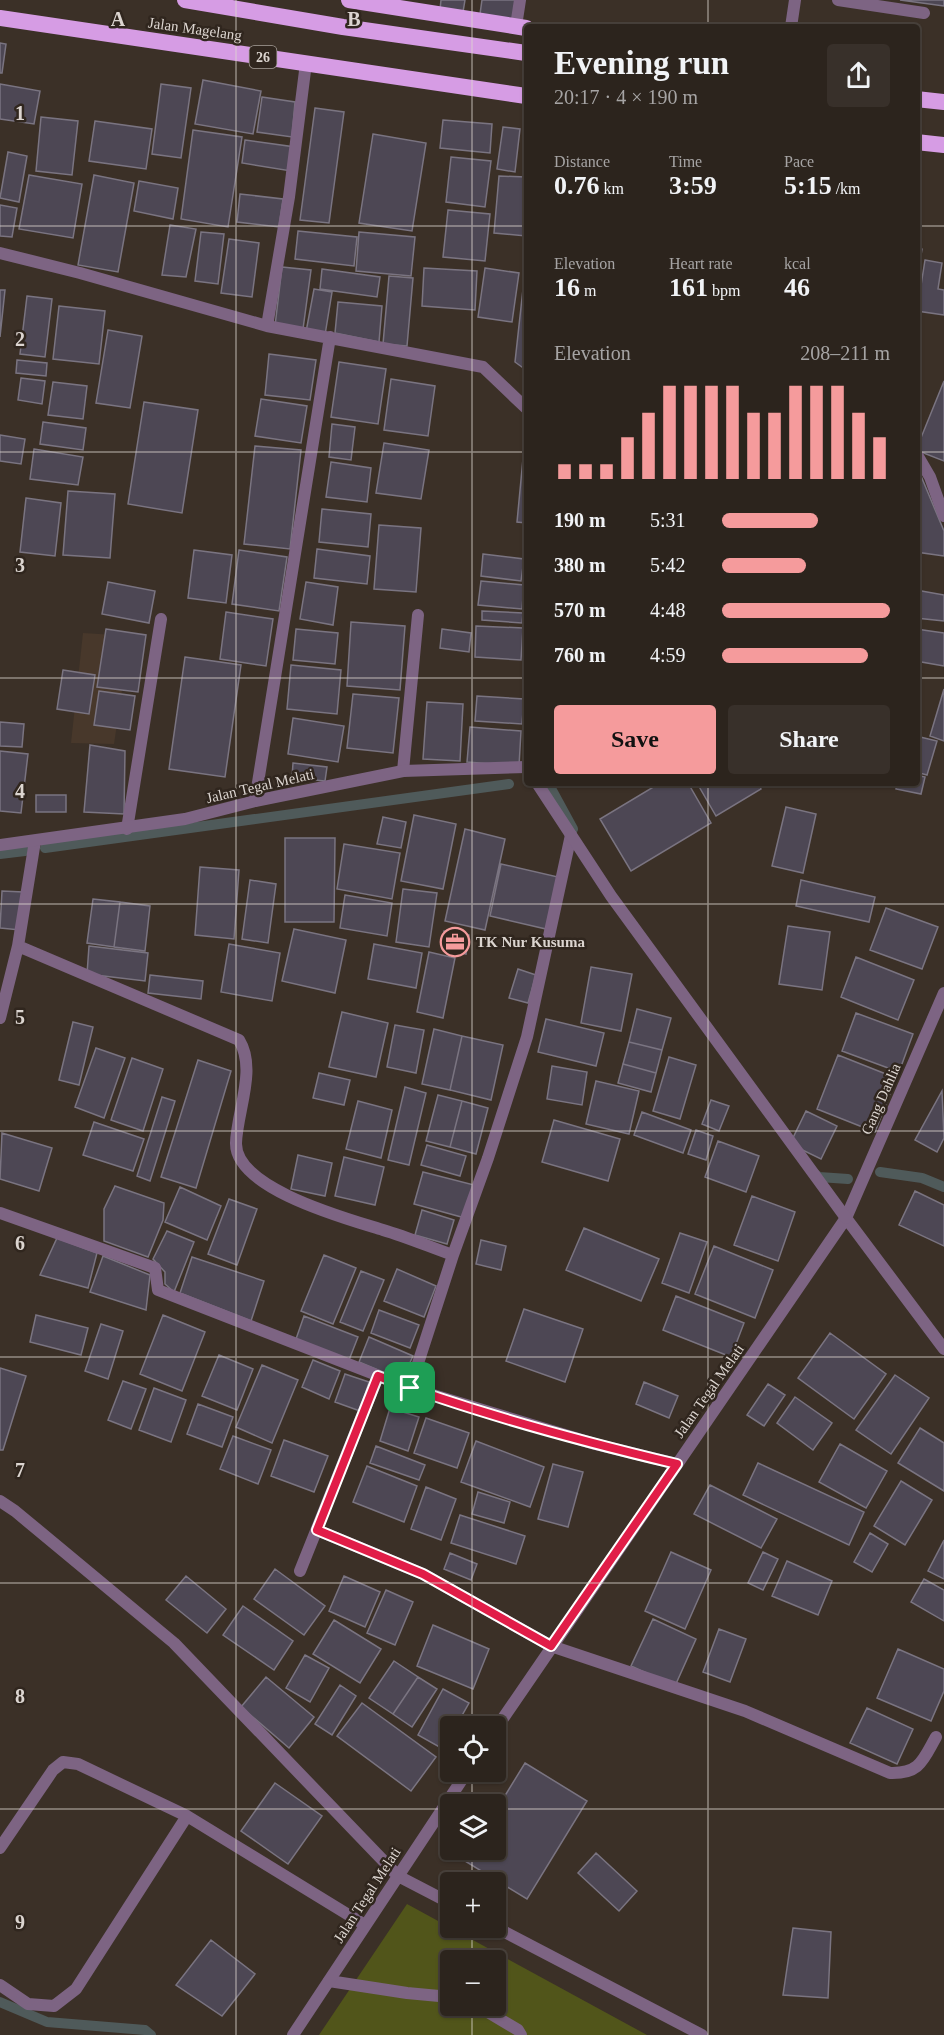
<!DOCTYPE html>
<html lang="en">
<head>
<meta charset="utf-8">
<style>
  body { margin:0; font-family:Georgia,serif; background:#38302a; color:#f1f3f6; height:100vh; display:flex; flex-direction:column; font-size:22px; white-space:nowrap }
  * { box-sizing:border-box; margin:0 }
  p { font-size:20px; color:#a6a4a4 }
  .icon { flex:none; width:33px; height:33px; fill:none; stroke:currentColor; stroke-width:2; stroke-linecap:round; stroke-linejoin:round }
  .map { position:relative; flex:1; overflow:hidden }
  .details { position:absolute; left:524px; top:24px; width:396px; height:762px; display:flex; flex-direction:column; background:#2c241d; border-radius:6px; box-shadow:0 2px 4px #0004,0 0 0 2px #48413b }
  .details>* { flex:none }
  .controls { position:absolute; left:440px; top:1716px; display:grid; gap:12px }
  .controls a { display:grid; place-items:center; width:66px; height:66px; border-radius:6px; background:#2c241d; box-shadow:0 2px 4px #0004,0 0 0 2px #48413b; font-size:30px }
  .pin { position:absolute; display:grid; place-items:center; width:51px; height:51px; color:#fff; margin:-26px; border-radius:12px; box-shadow:0 3px 9px #0006 }
  .round { display:grid; place-items:center; flex:none; width:63px; height:63px; border-radius:6px; background:#38302a }
  .overview { display:flex; align-items:center; justify-content:space-between; height:102px; padding:0 30px }
  h1 { font-size:33px; font-weight:800; line-height:45px }
  .stats { display:grid; grid-template-columns:repeat(3,1fr); gap:9px; height:102px; padding:6px 30px }
  .stats div { display:grid; align-content:center }
  .stats b { font-size:26px; font-weight:800 }
  .stats small { font-size:16px; font-weight:400 }
  .stats p { font-size:16px }
  .chart { height:168px; padding:12px 30px }
  .chart p { display:flex; justify-content:space-between }
  .chart svg { width:100%; height:108px; margin-top:6px; stroke:#f59b9c; stroke-width:6 }
  .button { display:flex; gap:12px; margin-top:auto; padding:12px 30px }
  .button a { flex:1; height:69px; border-radius:6px; background:#f59b9c; color:#111; font-size:24px; font-weight:800; line-height:69px; text-align:center }
  .button a+a { background:#38302a; color:#f1f3f6 }
  ul { padding:0 30px; list-style:none; font-size:20px }
  li { display:grid; grid-template-columns:96px 72px 1fr; align-items:center; height:45px }
  li i { height:15px; border-radius:8px; background:#f59b9c }
  .map>svg:first-child { display:block }
  .built { fill:#48382b }
  .green { fill:#51551a; fill-rule:evenodd }
  .lines { fill:none; stroke-linecap:round; stroke-linejoin:round }
  .stream { stroke:#4f5a5a; stroke-width:10 }
  .building { fill:#4d4754; stroke:#7a7481; stroke-width:1.5 }
  .service { stroke:#7d6483; stroke-width:12 }
  .minor { stroke:#7d6483; stroke-width:12 }
  .tertiary { stroke:#7d6483; stroke-width:12 }
  .trunk { stroke:#d69ce4; stroke-width:16 }
  .route-casing { stroke:#fff; stroke-width:12 }
  .route { stroke:#e11d48; stroke-width:8 }
  .grid { fill:none; stroke:#dcd5d0; stroke-width:1.5; stroke-opacity:0.55 }
  .labels { text-anchor:middle; dominant-baseline:central; stroke-width:5; stroke-linejoin:round; paint-order:stroke }
  .shield { fill:#30261e; stroke:#a8a09b; stroke-width:1.5 }
  .shield-label { font-size:14px; font-weight:bold; fill:#dcd5d0 }
  .street-label { font-size:15px; fill:#dcd5d0; stroke:#30261e }
  .poi-label { font-size:15px; font-weight:bold; fill:#dcd5d0; stroke:#30261e; text-anchor:start }
  .grid-label { font-size:20px; text-anchor:middle; font-weight:bold; fill:#dcd5d0; stroke:#30261e; stroke-width:5; stroke-linejoin:round; paint-order:stroke }
</style>
</head>
<body>
<div class="map">
<svg width="944" height="2035" viewBox="0 0 944 2035">
  <rect width="100%" height="100%" fill="#3b3027"/>
  <path class="built" d="M83 633 130 636 114 744 71 743Z"/>
  <path class="green" d="M407 1904 647 2035H319ZM450 1960H495V2006H450Z"/>
  <g class="lines">
    <path class="stream" d="M548 783 573 829
      M45 848 509 784
      M0 854 25 851
      M811 1171 819 1177 848 1179
      M880 1172 922 1178 944 1187
      M0 2002 47 2022 145 2030 151 2035"/>
  </g>
  <path class="building" d="M441 0H465L463 12 440 10Z
    M482 0H519L515 20 480 14Z
    M900 0H944V6Z
    M0 43 6 44 2 73H0Z
    M203 80 261 91 253 134 195 124Z
    M0 84 40 91 34 124 0 119Z
    M161 84 191 88 181 158 152 154Z
    M262 97 295 102 292 137 257 132Z
    M315 108 344 112 329 223 300 220Z
    M41 117 78 121 72 175 36 171Z
    M443 120 492 124 490 153 440 148Z
    M95 121 152 129 146 169 89 161Z
    M503 127 520 129 515 172 497 169Z
    M193 130 242 137 228 227 181 219Z
    M373 134 426 143 412 231 359 223Z
    M526 138V172L523 171Z
    M245 140 295 147 291 171 242 163Z
    M8 152 27 156 19 202 0 198Z
    M451 157 491 161 485 207 446 202Z
    M29 175 82 184 73 238 19 229Z
    M94 175 134 183 118 272 78 265Z
    M499 176 526 177V236L494 233Z
    M139 181 178 188 173 219 134 211Z
    M240 194 283 199 279 227 237 222Z
    M0 205 17 208 12 237 0 236Z
    M448 210 490 214 485 261 443 257Z
    M170 225 196 229 186 277 162 275Z
    M298 231 357 237 354 266 295 259Z
    M201 232 224 234 218 284 195 281Z
    M359 232 415 237 411 276 356 271Z
    M229 239 259 243 252 297 221 293Z
    M916 248 922 249 917 280H916Z
    M925 260 942 263 938 289 944 290V315L917 311Z
    M282 267 311 270 303 329 275 326Z
    M424 268 477 271 475 310 422 306Z
    M485 268 519 273 512 322 478 317Z
    M322 269 380 277 377 297 320 289Z
    M389 276 413 278 407 346 383 344Z
    M524 280H526V397H524L526 370 515 362Z
    M314 289 332 292 325 335 306 332Z
    M0 290H5L0 337Z
    M27 296 52 299 45 357 20 354Z
    M338 302 382 306 379 342 335 333Z
    M59 306 105 311 99 364 53 359Z
    M108 330 142 336 130 408 96 403Z
    M269 354 316 360 310 400 265 395Z
    M17 360 47 363 46 376 16 373Z
    M339 362 386 369 378 424 331 417Z
    M21 378 45 381 42 404 18 400Z
    M391 379 435 386 428 436 384 430Z
    M944 381V461L916 450Z
    M53 382 87 386 83 419 48 415Z
    M261 399 307 406 301 443 255 436Z
    M144 402 198 410 182 513 128 504Z
    M43 422 86 428 83 450 40 444Z
    M332 424 355 427 351 460 329 457Z
    M526 427V523L517 522Z
    M0 435 25 439 21 464 0 461Z
    M384 443 429 450 421 499 376 493Z
    M255 446 301 450 290 549 244 544Z
    M34 449 83 457 78 485 30 479Z
    M331 462 371 468 367 502 326 497Z
    M916 464 944 531V556L916 552Z
    M68 491 115 494 110 558 63 555Z
    M26 498 61 503 55 556 20 552Z
    M322 509 371 514 368 547 319 542Z
    M379 525 421 528 416 592 374 589Z
    M317 549 370 556 367 584 314 578Z
    M194 550 232 555 226 603 188 598Z
    M239 550 287 557 279 611 232 604Z
    M483 554 524 559 521 581 481 576Z
    M481 581 524 585 522 609 478 605Z
    M108 582 155 591 149 623 102 614Z
    M306 582 338 587 333 625 300 619Z
    M916 590 944 595V621L916 618Z
    M482 611 523 613 522 623 482 620Z
    M226 612 273 619 266 666 220 659Z
    M351 622 405 626 400 690 347 686Z
    M476 626 523 628 521 660 475 657Z
    M106 629 146 635 138 692 97 687Z
    M296 629 338 633 335 664 293 660Z
    M442 629 471 633 469 652 440 648Z
    M916 629 944 633V666L916 661Z
    M185 657 241 665 225 777 169 769Z
    M291 665 341 670 337 714 287 709Z
    M63 670 95 675 89 714 57 709Z
    M944 689V741L930 736Z
    M99 691 135 696 130 730 94 725Z
    M353 694 399 698 393 753 347 748Z
    M477 696 524 699 522 724 475 721Z
    M427 702 463 704 460 761 423 759Z
    M293 718 344 726 338 762 288 754Z
    M0 722 24 724 22 747 0 746Z
    M470 727 521 731 519 766 467 762Z
    M916 736 937 741 927 775 916 772Z
    M90 745 125 751 124 814 84 812Z
    M0 751 28 754 21 813 0 811Z
    M293 763 327 767 325 781 292 778Z
    M916 775 925 777 921 794 896 789 897 783H916Z
    M660 783H688L711 823 631 871 600 819Z
    M697 783H758L761 789 716 816Z
    M36 795H66V812H36Z
    M786 807 816 814 803 873 772 866Z
    M414 815 456 824 443 889 401 881Z
    M383 817 406 822 401 848 377 844Z
    M465 829 505 839 485 930 445 921Z
    M285 838H335L334 922H285Z
    M344 844 400 853 392 899 337 889Z
    M501 864 558 877 546 929 490 916Z
    M200 867 239 870 234 939 195 935Z
    M250 880 276 884 268 943 242 939Z
    M801 880 875 897 869 922 796 906Z
    M403 889 437 893 429 947 396 942Z
    M2 891 23 892 20 930 0 928Z
    M345 895 392 903 387 936 340 928Z
    M93 899 120 902 114 947 87 943Z
    M120 902 150 906 145 951 114 947Z
    M886 908 938 927 922 969 870 950Z
    M788 926 830 932 822 990 779 984Z
    M294 929 346 940 335 993 282 981Z
    M444 931 469 935 466 954 442 949Z
    M229 944 280 953 272 1001 221 992Z
    M374 944 422 953 416 988 368 979Z
    M89 946 148 953 145 981 87 974Z
    M429 952 455 958 443 1018 417 1012Z
    M856 957 914 980 898 1020 841 997Z
    M591 967 632 974 621 1031 581 1023Z
    M518 969 536 975 528 1003 509 998Z
    M150 975 203 981 201 999 148 993Z
    M637 1009 671 1018 662 1050 629 1042Z
    M342 1012 388 1023 376 1077 329 1067Z
    M856 1013 913 1034 899 1072 842 1051Z
    M546 1019 604 1033 596 1066 538 1052Z
    M73 1022 93 1027 79 1085 59 1080Z
    M395 1025 424 1030 416 1073 387 1067Z
    M434 1029 462 1036 450 1090 422 1084Z
    M462 1036 503 1045 491 1100 450 1090Z
    M629 1042 662 1050 656 1073 623 1064Z
    M96 1048 125 1058 104 1118 75 1107Z
    M838 1055 896 1078 875 1132 817 1109Z
    M669 1057 696 1065 680 1119 653 1111Z
    M132 1058 163 1069 143 1131 111 1120Z
    M198 1060 231 1071 196 1188 161 1177Z
    M623 1064 656 1073 651 1092 618 1083Z
    M552 1066 587 1072 582 1105 547 1099Z
    M319 1073 350 1080 344 1105 313 1098Z
    M596 1081 639 1091 629 1134 586 1124Z
    M405 1087 426 1093 409 1165 388 1160Z
    M942 1091 944 1138 937 1152 915 1140Z
    M438 1095 462 1101 450 1147 426 1141Z
    M162 1097 175 1101 150 1181 137 1176Z
    M711 1100 729 1106 719 1131 702 1124Z
    M358 1101 392 1110 381 1158 346 1149Z
    M462 1101 488 1108 476 1154 450 1147Z
    M806 1111 837 1126 821 1159 790 1144Z
    M642 1112 691 1130 683 1153 634 1135Z
    M554 1120 620 1139 608 1181 542 1162Z
    M94 1122 144 1139 133 1171 83 1155Z
    M696 1130 713 1136 706 1160 688 1154Z
    M2 1133 52 1148 39 1191 0 1179Z
    M718 1141 759 1156 746 1192 705 1177Z
    M427 1145 466 1156 460 1176 421 1165Z
    M298 1155 332 1163 325 1196 291 1189Z
    M344 1157 384 1167 375 1205 335 1196Z
    M423 1172 474 1185 465 1218 414 1204Z
    M115 1186 164 1203 163 1220 148 1257 104 1241V1209Z
    M180 1187 221 1206 207 1240 165 1222Z
    M915 1191 944 1205V1246L899 1225Z
    M752 1196 795 1212 778 1261 734 1245Z
    M229 1199 257 1209 237 1265 208 1254Z
    M422 1210 454 1220 447 1244 415 1235Z
    M584 1228 659 1259 641 1301 566 1270Z
    M167 1231 194 1242 174 1292 165 1284V1272L153 1259Z
    M680 1233 707 1242 689 1293 662 1283Z
    M57 1238 97 1253 88 1288 40 1275Z
    M481 1240 506 1246 501 1270 476 1264Z
    M714 1246 773 1270 755 1318 695 1294Z
    M324 1255 356 1268 333 1324 301 1311Z
    M103 1256 150 1275 146 1310 90 1292Z
    M192 1257 264 1281 251 1321 180 1293Z
    M397 1269 436 1286 424 1317 384 1301Z
    M361 1271 384 1280 363 1331 340 1322Z
    M676 1296 744 1323 731 1357 663 1330Z
    M524 1309 583 1329 565 1382 506 1361Z
    M379 1310 419 1325 410 1348 371 1333Z
    M36 1315 88 1328 81 1355 30 1342Z
    M163 1315 205 1332 182 1391 140 1374Z
    M304 1316 358 1337 349 1360 296 1339Z
    M101 1324 123 1331 108 1379 85 1371Z
    M830 1333 886 1374 854 1419 798 1378Z
    M369 1337 413 1356 402 1380 359 1362Z
    M219 1355 253 1369 237 1410 202 1396Z
    M313 1360 340 1371 329 1399 302 1387Z
    M262 1365 298 1380 272 1443 236 1427Z
    M0 1368 26 1376 3 1450H0Z
    M345 1374 369 1382 360 1411 335 1402Z
    M895 1375 929 1398 891 1454 856 1430Z
    M123 1381 146 1389 131 1429 108 1420Z
    M644 1382 678 1396 669 1418 636 1404Z
    M768 1384 785 1395 764 1426 747 1415Z
    M154 1388 186 1400 171 1442 139 1430Z
    M795 1397 832 1423 813 1450 777 1423Z
    M198 1404 233 1417 222 1447 187 1434Z
    M390 1408 419 1417 408 1451 380 1441Z
    M426 1418 469 1433 457 1468 414 1453Z
    M920 1428 944 1443V1491L898 1463Z
    M233 1436 271 1450 258 1484 220 1469Z
    M284 1440 328 1456 314 1492 271 1476Z
    M476 1441 544 1467 530 1507 461 1482Z
    M840 1444 887 1471 866 1508 819 1482Z
    M376 1446 425 1465 419 1480 370 1463Z
    M758 1463 864 1512 849 1545 743 1495Z
    M553 1464 583 1472 568 1527 538 1519Z
    M367 1466 417 1486 404 1522 353 1502Z
    M901 1481 932 1500 905 1545 874 1526Z
    M710 1485 777 1519 761 1548 694 1514Z
    M426 1487 456 1499 441 1540 411 1529Z
    M478 1492 510 1502 504 1523 472 1514Z
    M460 1515 525 1536 516 1564 451 1543Z
    M870 1533 888 1544 872 1572 854 1562Z
    M944 1540V1579L928 1571Z
    M671 1552 711 1570 685 1629 645 1611Z
    M763 1552 778 1559 763 1590 748 1583Z
    M450 1553 477 1564 471 1580 444 1569Z
    M787 1561 832 1581 818 1615 772 1596Z
    M275 1569 325 1606 304 1635 254 1599Z
    M186 1576 226 1609 207 1633 166 1600Z
    M344 1576 380 1592 365 1627 329 1611Z
    M924 1579 944 1590V1621L911 1602Z
    M386 1590 413 1602 395 1645 367 1633Z
    M243 1606 293 1641 274 1670 223 1635Z
    M653 1619 696 1639 675 1686 631 1666Z
    M334 1620 381 1649 360 1683 313 1654Z
    M433 1625 489 1649 473 1689 417 1666Z
    M719 1629 746 1639 730 1682 703 1672Z
    M898 1649 944 1669V1691L931 1721 877 1698Z
    M305 1655 329 1668 310 1702 286 1688Z
    M394 1661 418 1677 393 1714 369 1698Z
    M266 1677 314 1717 289 1748 241 1707Z
    M418 1677 437 1689 412 1727 393 1714Z
    M340 1685 356 1696 332 1735 315 1724Z
    M443 1689 469 1703 456 1726H450V1737L443 1749 418 1735Z
    M362 1703 436 1757 411 1791 337 1736Z
    M867 1708 913 1729 897 1764 850 1743Z
    M525 1763 587 1801 527 1899 465 1861 472 1850H495V1812Z
    M275 1783 322 1816 288 1864 241 1831Z
    M596 1853 637 1891 619 1911 578 1873Z
    M793 1928 831 1932 828 1998 783 1995Z
    M211 1940 255 1974 222 2016 176 1985Z"/>
  <g class="lines">
    <path class="service" d="M838 0 924 13
      M791 27 795 0
      M0 1848 53 1770 63 1762 78 1764 187 1816
      M329 1981 407 1993 450 1997
      M0 1985 28 2004 54 2006 76 1989 187 1816 365 1925
      M478 2006 518 2030 521 2035"/>
    <path class="minor" d="M516 26 520 0
      M0 253 80 273 267 326 483 367 526 408
      M267 326 289 197 306 63
      M916 453 930 477 944 516
      M403 771 418 615
      M255 801 330 337
      M127 829 161 619
      M18 946 239 1040C257 1069 237 1111 236 1143 235 1189 348 1219 383 1230 407 1237 430 1247 453 1255L410 1388
      M0 1018 18 946 35 841
      M0 1213 155 1268 158 1290 410 1388 595 1444 677 1464
      M846 1218 944 1349
      M453 1255 488 1158 527 1037 571 835
      M0 1501 15 1511 174 1643 398 1876 450 1903
      M317 1530 423 1574 551 1646 745 1711 890 1773C920 1774 923 1760 936 1737
      M300 1571 378 1376
      M495 1730 846 1218 944 993
      M495 1927 702 2035
      M293 2035 467 1772"/>
    <path class="tertiary" d="M537 783 611 896 846 1218
      M0 845 185 819 255 801 403 771 526 767"/>
    <path class="trunk" d="M185 0 343 27 526 53
      M349 0 526 28
      M0 18 526 96
      M916 99 944 102
      M916 142 944 145"/>
  </g>
  <g class="lines">
    <g class="route-casing">
      <path id="route" d="M378 1376C475 1413 576 1440 677 1464L551 1646 423 1574 317 1530Z"/>
    </g>
    <use href="#route" class="route"/>
  </g>
  <path class="grid" d="M236 0V2035M472 0V1726M708 0V27M0 226H526M916 226H944M0 452H526M916 452H944M0 678H526M916 678H944M708 783V2035M0 904H944M0 1131H944M0 1357H944M0 1583H944M472 1772V1804M0 1809H450M495 1809H944M472 1850V1882M472 1928V1960M472 2006V2035"/>
  <defs>
    <g id="office-ring" transform="scale(1.5)"><circle r="9.5" fill="#30261e" stroke="#f59b9c" stroke-width="1.5"/><path d="M-6-3h4V-5.5h4V-3h4V5H-6ZM-1-4.5V-3h2v-1.5ZM-6 0V1H6V0Z" fill="#f59b9c"/></g>
  </defs>
  <g fill-rule="evenodd">
    <use href="#office-ring" x="455" y="942"/>
  </g>
  <g class="labels">
    <rect class="shield" x="249.5" y="46" width="27" height="22" rx="4.5"/>
    <g class="shield-label">
      <text x="263" y="57">26</text>
    </g>
    <g class="street-label">
      <text transform="translate(195 29) rotate(8)">Jalan Magelang</text>
      <text transform="translate(260 786) rotate(-13)">Jalan Tegal Melati</text>
      <text transform="translate(881 1099) rotate(-66)">Gang Dahlia</text>
      <text transform="translate(709 1391) rotate(-55)">Jalan Tegal Melati</text>
      <text transform="translate(367 1895) rotate(-57)">Jalan Tegal Melati</text>
    </g>
    <g class="poi-label">
      <text x="476" y="942">TK Nur Kusuma</text>
    </g>
  </g>
  <g class="grid-label">
    <text x="118" y="26">A</text>
    <text x="354" y="26">B</text>
    <text x="20" y="120">1</text>
    <text x="20" y="346">2</text>
    <text x="20" y="572">3</text>
    <text x="20" y="798">4</text>
    <text x="20" y="1024">5</text>
    <text x="20" y="1250">6</text>
    <text x="20" y="1477">7</text>
    <text x="20" y="1703">8</text>
    <text x="20" y="1929">9</text>
  </g>
</svg>
<div class="controls">
<a><svg class="icon" aria-label="locate" viewBox="0 0 24 24"><circle cx="12" cy="12" r="6"/><path d="M12 2v4M12 18v4M2 12h4M18 12h4"/></svg></a>
<a><svg class="icon" aria-label="layers" viewBox="0 0 24 24"><path d="M12 4l9 5-9 5-9-5zM3 14l9 5 9-5"/></svg></a>
<a>+</a>
<a>−</a>
</div>
<div class="pin" style="left:410px;top:1388px;background:#1e9e55"><svg class="icon" aria-label="arrive" viewBox="0 0 24 24"><path d="M6 21V4h12l-3 4 3 4H6"/></svg></div>
<section class="details">
<div class="overview"><div><h1>Evening run</h1><p>20:17 · 4 × 190 m</p></div><a class="round"><svg class="icon" aria-label="share" viewBox="0 0 24 24"><path d="M12 15V3M7 8l5-5 5 5M5 13v7h14v-7"/></svg></a></div>
<div class="stats">
<div><p>Distance</p><b>0.76<small> km</small></b></div>
<div><p>Time</p><b>3:59</b></div>
<div><p>Pace</p><b>5:15<small> /km</small></b></div>
</div>
<div class="stats">
<div><p>Elevation</p><b>16<small> m</small></b></div>
<div><p>Heart rate</p><b>161<small> bpm</small></b></div>
<div><p>kcal</p><b>46</b></div>
</div>
<div class="chart"><p><span>Elevation</span>208–211 m</p>
<svg viewBox="0 0 160 44" preserveAspectRatio="none"><path d="M5 44V38M15 44V38M25 44V38M35 44V27M45 44V17M55 44V6M65 44V6M75 44V6M85 44V6M95 44V17M105 44V17M115 44V6M125 44V6M135 44V6M145 44V17M155 44V27"/></svg>
</div>
<ul>
<li><b>190 m</b>5:31<i style="width:57%"></i></li>
<li><b>380 m</b>5:42<i style="width:50%"></i></li>
<li><b>570 m</b>4:48<i style="width:100%"></i></li>
<li><b>760 m</b>4:59<i style="width:87%"></i></li>
</ul>
<div class="button"><a>Save</a><a>Share</a></div>
</section>
</div>
</body>
</html>
